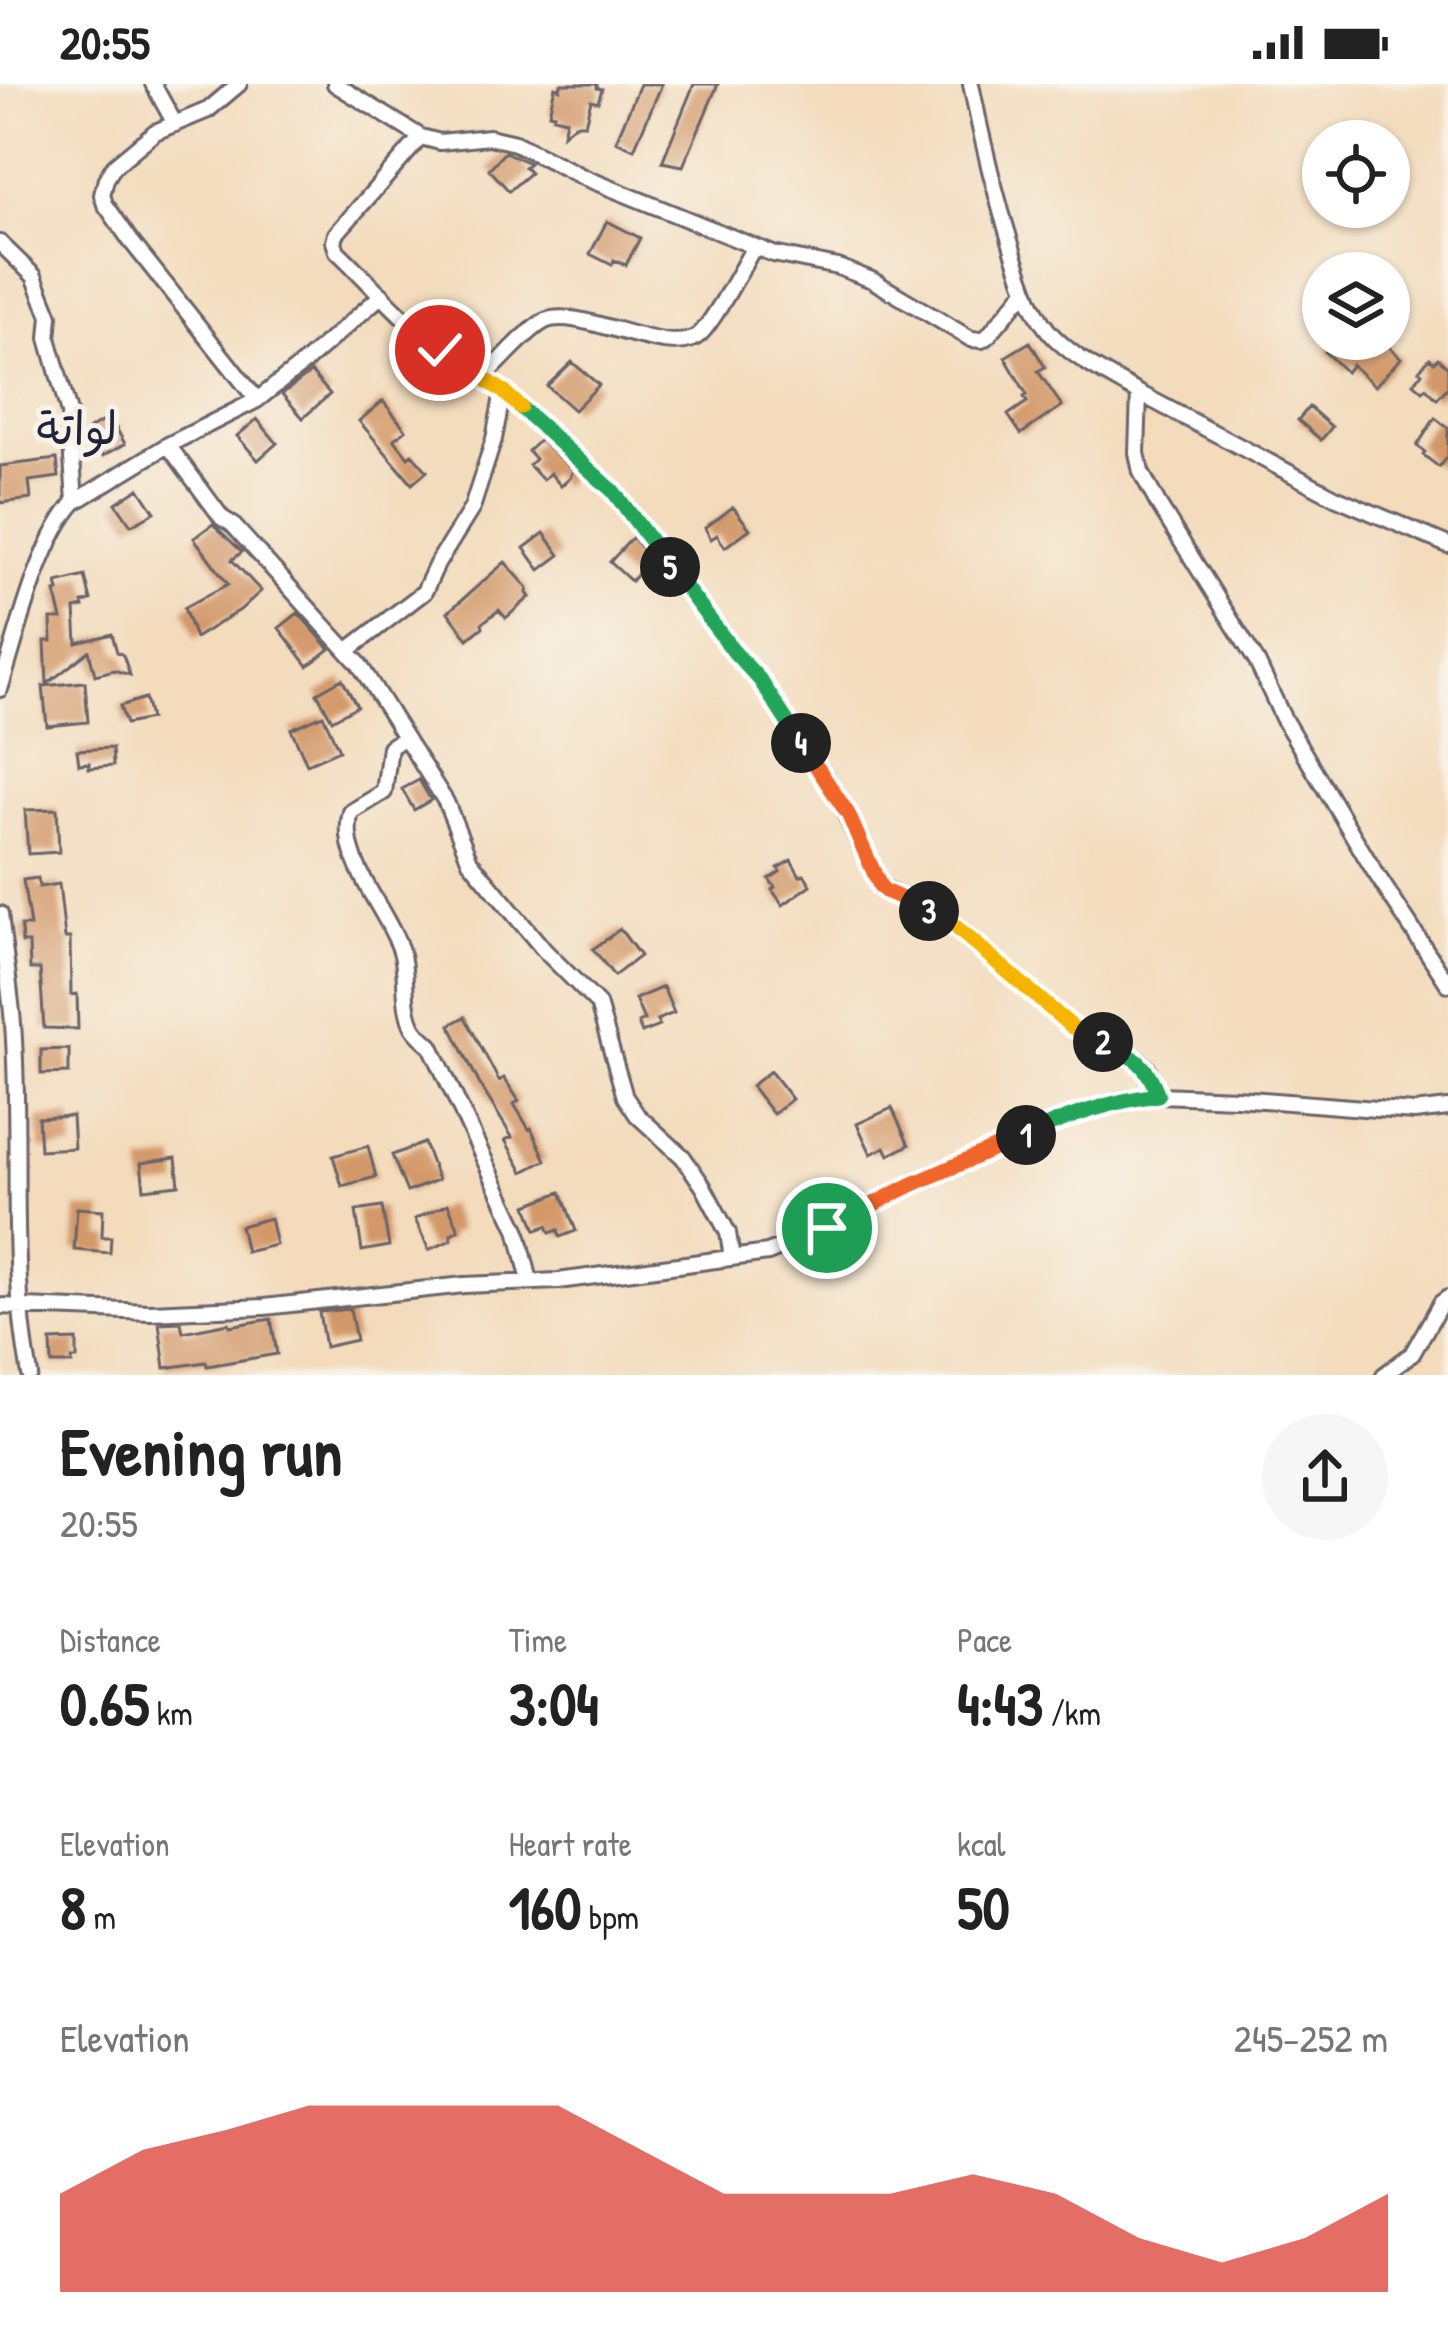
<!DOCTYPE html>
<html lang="en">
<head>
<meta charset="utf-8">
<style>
  body { margin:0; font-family:"Patrick Hand","Playpen Sans Arabic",sans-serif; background:#f6f6f6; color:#222; height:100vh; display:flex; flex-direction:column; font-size:45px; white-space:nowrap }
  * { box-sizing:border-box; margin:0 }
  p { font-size:39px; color:#767676 }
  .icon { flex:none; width:66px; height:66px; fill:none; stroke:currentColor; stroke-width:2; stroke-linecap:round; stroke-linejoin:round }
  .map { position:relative; height:1291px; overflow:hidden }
  .details { display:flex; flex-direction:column; background:#fff; flex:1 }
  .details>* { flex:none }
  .fabs { position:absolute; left:1302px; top:36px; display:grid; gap:24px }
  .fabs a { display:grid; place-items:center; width:108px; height:108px; border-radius:50%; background:#fff; box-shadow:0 3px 9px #0004; font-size:60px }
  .pin { position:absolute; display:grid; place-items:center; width:102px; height:102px; color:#fff; margin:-51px; border:6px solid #fff; border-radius:50%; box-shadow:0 3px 12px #0007 }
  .km { position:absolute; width:60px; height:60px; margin:-30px; border-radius:50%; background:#222; color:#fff; font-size:33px; line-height:60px; text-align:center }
  .round { display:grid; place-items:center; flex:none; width:126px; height:126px; border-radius:63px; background:#f6f6f6 }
  .head { display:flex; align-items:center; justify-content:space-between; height:204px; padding:0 60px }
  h1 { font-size:66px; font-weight:700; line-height:90px }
  .metrics { display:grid; grid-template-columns:repeat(3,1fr); gap:18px; height:204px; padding:12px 60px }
  .metrics div { display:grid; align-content:center }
  .metrics b { font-size:60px; font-weight:700 }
  .metrics small { font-size:33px; font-weight:400 }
  .metrics p { font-size:33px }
  .chart { height:336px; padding:24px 60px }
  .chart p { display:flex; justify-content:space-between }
  .chart svg { width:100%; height:216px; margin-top:12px; fill:#d93025; opacity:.7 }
  .status { display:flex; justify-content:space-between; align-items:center; height:84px; padding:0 60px; background:#fff; direction:ltr }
  .status svg { height:33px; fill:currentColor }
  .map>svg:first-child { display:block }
  .building { fill:#d39869 }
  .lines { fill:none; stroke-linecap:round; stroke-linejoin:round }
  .minor-casing { stroke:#6b6368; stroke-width:20 }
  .minor { stroke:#fff; stroke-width:14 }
  .split-1-casing { stroke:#fff; stroke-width:24 }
  .split-2-casing { stroke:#fff; stroke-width:24 }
  .split-3-casing { stroke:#fff; stroke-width:24 }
  .split-4-casing { stroke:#fff; stroke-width:24 }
  .split-5-casing { stroke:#fff; stroke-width:24 }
  .split-6-casing { stroke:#fff; stroke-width:24 }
  .split-7-casing { stroke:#fff; stroke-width:24 }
  .split-1 { stroke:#f0652b; stroke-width:15 }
  .split-2 { stroke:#22a559; stroke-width:15 }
  .split-3 { stroke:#f5b400; stroke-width:15 }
  .split-4 { stroke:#f0652b; stroke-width:15 }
  .split-5 { stroke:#22a559; stroke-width:15 }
  .split-6 { stroke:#22a559; stroke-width:15 }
  .split-7 { stroke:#f5b400; stroke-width:15 }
  .labels { text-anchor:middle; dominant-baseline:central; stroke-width:10; stroke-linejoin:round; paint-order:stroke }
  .quarter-label { font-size:45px; fill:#22223b; stroke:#f7f3e8 }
</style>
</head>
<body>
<div class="status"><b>20:55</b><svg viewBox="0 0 49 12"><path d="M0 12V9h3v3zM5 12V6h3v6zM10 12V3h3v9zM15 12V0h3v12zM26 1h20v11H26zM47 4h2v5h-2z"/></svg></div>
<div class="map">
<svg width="1448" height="1291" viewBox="0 0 1448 1291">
  <rect width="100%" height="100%" fill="#f7f3e8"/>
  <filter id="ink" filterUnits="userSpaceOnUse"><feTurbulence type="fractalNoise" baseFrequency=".00833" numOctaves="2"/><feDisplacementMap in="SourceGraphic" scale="24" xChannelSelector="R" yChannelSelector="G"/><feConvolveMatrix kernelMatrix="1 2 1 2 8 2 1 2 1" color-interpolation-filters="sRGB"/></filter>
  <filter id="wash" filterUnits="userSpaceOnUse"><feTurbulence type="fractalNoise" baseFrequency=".004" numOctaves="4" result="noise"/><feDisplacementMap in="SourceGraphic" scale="48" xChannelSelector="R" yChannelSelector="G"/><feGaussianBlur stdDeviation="2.7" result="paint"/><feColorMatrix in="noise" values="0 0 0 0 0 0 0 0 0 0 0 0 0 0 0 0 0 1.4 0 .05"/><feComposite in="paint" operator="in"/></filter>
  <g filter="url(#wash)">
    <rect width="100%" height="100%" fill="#f3dbbc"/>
    <g id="blocks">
      <path class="building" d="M561 0H597V4L602 5 598 18 591 16 585 40H575L563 50 566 36 553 33 554 30 549 29 555 3 560 5Z
        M640 0H662L634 65 616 57Z
        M694 0H718L683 82 662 78Z
        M505 68 529 79 524 83 530 89 509 107 489 85Z
        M607 137 640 154 626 181 614 176 612 181 590 170Z
        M1337 255H1343L1348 260 1353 255H1363L1373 265 1382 256 1401 274 1375 302 1352 281 1346 288 1325 268Z
        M1030 258 1045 283 1038 287 1062 322 1021 350 1008 331 1027 318 1024 313 1027 311 1005 273Z
        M1430 274 1434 278 1438 274 1448 283V303L1437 315 1426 304 1423 307 1414 299 1422 289 1419 286Z
        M572 278 599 301 574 326 547 302Z
        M311 288 330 310 303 334 282 310Z
        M383 317 406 346 394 355 408 373 412 370 427 387 412 400 359 337Z
        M1309 323 1332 343 1321 356 1298 336Z
        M1435 334 1448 344V371L1439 383 1423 371 1425 368 1417 362Z
        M257 335 277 359 258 376 237 352Z
        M103 337 107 344 114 340 125 360 103 372 89 345Z
        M540 356 573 386 570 394 561 402 550 389 543 396 529 381 535 375 528 367Z
        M57 375 59 393 29 397 31 415 0 419V382Z
        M139 404 155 428 131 441 116 419Z
        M733 423 750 445 725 463 717 451 711 455 705 444Z
        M213 440 242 468 232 476 261 507 240 526 195 554 184 524 228 500 194 454Z
        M544 449 560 471 540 486 524 464Z
        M633 453 655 481 652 484 647 479 631 497 610 478Z
        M505 478 528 504 527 509 530 513 506 534 499 526 482 539 483 543 468 555 448 528Z
        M85 492 91 517 83 519 84 523 75 525 77 559 112 550 117 568 123 571 130 591 114 586 95 591 89 567 47 600 45 557H52L51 535H62L55 508 59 507 57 499Z
        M298 529 330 565 308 582 279 544Z
        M342 595 357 622 332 636 317 609Z
        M85 598 88 638 47 642 43 602Z
        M145 614 150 635 126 640 120 622Z
        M323 631 339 666 307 680 291 645Z
        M112 664 113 682 89 684V679L79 680 77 666Z
        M419 696 431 716 414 726 402 705Z
        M57 725 59 768 28 770 25 726Z
        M791 776 800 792 804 790 811 801 783 821 772 806 775 803 769 795 780 788 778 784Z
        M38 794 39 803 59 800 65 854H70L71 911 77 910 78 945 44 944 40 885H30L29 859H22L21 842H30L23 796Z
        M620 845 640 872 614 892 593 865Z
        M663 903 674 929 657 936 659 942 642 949 638 939 644 936 635 915Z
        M465 933 499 997 504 994 519 1017 514 1020 529 1045 531 1044 546 1076 523 1088 505 1056 512 1053 479 999 450 941Z
        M69 965V989L41 990V966Z
        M770 987 792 1015 773 1030 751 1002Z
        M892 1024 909 1061 889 1071 885 1063 871 1070 857 1040Z
        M72 1032 74 1064 40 1066 38 1034Z
        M424 1059 438 1096 407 1108 392 1071Z
        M368 1062 376 1093 342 1102 333 1072Z
        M176 1074 179 1101 144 1105 141 1079Z
        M561 1108 576 1147 560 1153 558 1146 550 1149 547 1142 536 1146 527 1121Z
        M448 1120 459 1146 451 1150V1156L429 1166 415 1135Z
        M382 1123 389 1162 362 1167 356 1127Z
        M77 1124 103 1126 102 1153H111L110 1169 74 1166Z
        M270 1134 276 1161 246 1168 240 1142Z
        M350 1225 356 1256 325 1263 319 1228Z
        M271 1235 277 1270 207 1282 206 1278 165 1284 159 1239 181 1238 183 1248 229 1239 230 1242Z
        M77 1256V1275H72V1280H52L51 1257Z"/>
    </g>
  </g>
  <g filter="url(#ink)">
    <use href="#blocks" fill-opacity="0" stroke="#6b6368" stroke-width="3"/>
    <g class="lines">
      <g class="minor-casing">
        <path id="minor" d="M153 0 175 40
          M239 0 208 26 155 48 114 82 106 95 102 111 105 120 130 156 257 316
          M335 0 421 53 440 58 489 53 515 59 583 93 773 170 838 183 872 196 971 255 982 256 988 252 1026 206
          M971 0C982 58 996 114 1014 170 1024 199 1032 231 1054 253 1078 277 1111 293 1139 309L1137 369 1141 388 1158 420 1257 578 1283 634 1373 785 1448 900
          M421 53 336 150 334 158 337 167C383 211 426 264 483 294
          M0 159 34 192 50 232 48 254 69 329 75 418
          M754 163C741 185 716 234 700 250 671 278 580 221 545 237 528 245 498 280 483 294L503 307 613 407 735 569 760 596 835 708 880 802 950 838 1072 943 1140 977 1148 985 1158 1011
          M1139 309 1335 413 1448 461
          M168 361 257 316 304 279 382 211
          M347 567 424 508 437 480 472 424 494 355 503 307
          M0 605C17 553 39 457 75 418L168 361 222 434 232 440 359 580 446 718 470 777 544 866 598 920 625 1013 637 1031 683 1073 703 1102 728 1149 732 1174
          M405 653 390 663 384 708 351 728C337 774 387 825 401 867 408 890 402 919 412 941 415 949 425 956 431 962L517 1145 530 1197
          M0 830C4 866 10 903 13 940 22 1057 8 1175 30 1291
          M0 1222 150 1228 264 1223 464 1201 558 1197 768 1169 827 1144 911 1101 1057 1037 1125 1015 1158 1011 1237 1014 1414 1028 1448 1024
          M1384 1291 1412 1270 1441 1219 1448 1214"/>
      </g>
      <use href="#minor" class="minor"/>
    </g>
  </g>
  <g class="lines" filter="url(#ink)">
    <g class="split-1-casing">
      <path id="split-1" d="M827 1144 911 1101 1026 1051"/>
    </g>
    <g class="split-2-casing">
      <path id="split-2" d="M1026 1051C1069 1032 1111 1017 1158 1011 1146 977 1134 973 1103 958"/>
    </g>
    <g class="split-3-casing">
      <path id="split-3" d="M929 827 950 838 1072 943 1103 958"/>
    </g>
    <g class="split-4-casing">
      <path id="split-4" d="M801 659 848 730 880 802 885 807 929 827"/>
    </g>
    <g class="split-5-casing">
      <path id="split-5" d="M670 483 735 569 760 596 801 659"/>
    </g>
    <g class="split-6-casing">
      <path id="split-6" d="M520 323 613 407 670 483"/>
    </g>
    <g class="split-7-casing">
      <path id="split-7" d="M440 266 503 307 520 323"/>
    </g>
    <use href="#split-1" class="split-1"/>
    <use href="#split-2" class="split-2"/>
    <use href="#split-3" class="split-3"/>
    <use href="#split-4" class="split-4"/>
    <use href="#split-5" class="split-5"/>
    <use href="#split-6" class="split-6"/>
    <use href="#split-7" class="split-7"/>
  </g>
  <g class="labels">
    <g class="quarter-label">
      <text x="77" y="343">لواتة</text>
    </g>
  </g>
</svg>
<div class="fabs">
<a><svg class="icon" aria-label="locate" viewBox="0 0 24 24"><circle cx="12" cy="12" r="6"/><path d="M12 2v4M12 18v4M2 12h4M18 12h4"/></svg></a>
<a><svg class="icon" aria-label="layers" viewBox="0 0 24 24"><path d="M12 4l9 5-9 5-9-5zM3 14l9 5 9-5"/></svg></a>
</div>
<div class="pin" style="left:827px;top:1144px;background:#1e9e55"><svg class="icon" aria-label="arrive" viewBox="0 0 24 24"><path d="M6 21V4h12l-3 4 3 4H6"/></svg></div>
<div class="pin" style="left:440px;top:266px;background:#d93025"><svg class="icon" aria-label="check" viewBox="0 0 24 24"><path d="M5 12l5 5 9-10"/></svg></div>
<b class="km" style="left:1026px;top:1051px">1</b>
<b class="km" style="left:1103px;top:958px">2</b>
<b class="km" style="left:929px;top:827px">3</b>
<b class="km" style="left:801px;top:659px">4</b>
<b class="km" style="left:670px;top:483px">5</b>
</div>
<section class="details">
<div class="head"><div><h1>Evening run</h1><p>20:55</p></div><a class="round"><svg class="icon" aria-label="share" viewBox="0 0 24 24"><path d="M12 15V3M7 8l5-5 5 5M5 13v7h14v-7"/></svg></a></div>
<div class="metrics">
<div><p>Distance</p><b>0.65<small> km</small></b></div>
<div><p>Time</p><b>3:04</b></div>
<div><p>Pace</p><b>4:43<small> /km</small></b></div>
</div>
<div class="metrics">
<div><p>Elevation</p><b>8<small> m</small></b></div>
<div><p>Heart rate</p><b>160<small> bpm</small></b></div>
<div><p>kcal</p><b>50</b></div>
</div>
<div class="chart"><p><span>Elevation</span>245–252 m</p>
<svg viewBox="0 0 160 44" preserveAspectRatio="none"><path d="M0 44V24L10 15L20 11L30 6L40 6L50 6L60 6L70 15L80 24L90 24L100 24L110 20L120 24L130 33L140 38L150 33L160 24V44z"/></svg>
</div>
</section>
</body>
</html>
